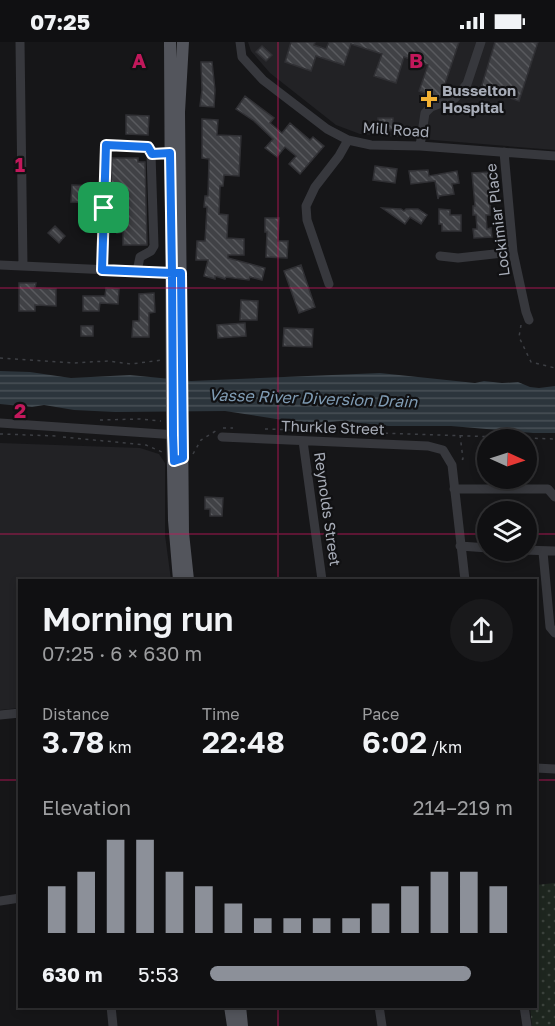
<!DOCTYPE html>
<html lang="en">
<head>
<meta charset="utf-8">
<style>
  body { margin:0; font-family:"Golos Text",sans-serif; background:#19191b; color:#f1f3f6; height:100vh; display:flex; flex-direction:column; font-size:22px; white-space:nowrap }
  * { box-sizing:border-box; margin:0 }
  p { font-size:20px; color:#9c9d9f }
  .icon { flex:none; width:33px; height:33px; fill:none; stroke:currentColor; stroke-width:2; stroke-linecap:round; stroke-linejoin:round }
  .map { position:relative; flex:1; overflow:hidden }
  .side { position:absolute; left:18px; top:537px; width:519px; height:429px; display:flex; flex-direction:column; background:#101012; border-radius:0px; box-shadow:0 3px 9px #0003,0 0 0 2px #303032 }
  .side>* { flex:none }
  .needle { width:39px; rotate:93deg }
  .fabs { position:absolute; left:477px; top:387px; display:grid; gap:12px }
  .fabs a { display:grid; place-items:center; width:60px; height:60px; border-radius:50%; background:#101012; box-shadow:0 3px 9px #0003,0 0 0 2px #303032; font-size:30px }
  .pin { position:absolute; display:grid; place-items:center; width:51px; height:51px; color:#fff; margin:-26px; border-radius:12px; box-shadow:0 3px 9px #0006 }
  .round { display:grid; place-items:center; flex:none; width:63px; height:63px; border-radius:32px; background:#19191b }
  .overview { display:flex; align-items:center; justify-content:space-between; height:102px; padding:0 24px }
  h1 { font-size:33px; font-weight:600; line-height:45px }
  .figures { display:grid; grid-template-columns:repeat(3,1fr); gap:9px; height:102px; padding:6px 24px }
  .figures div { display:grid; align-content:center }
  .figures b { font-size:30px; font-weight:600 }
  .figures small { font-size:16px; font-weight:400 }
  .figures p { font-size:16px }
  .chart { height:168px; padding:12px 24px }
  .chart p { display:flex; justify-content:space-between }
  .chart svg { width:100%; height:108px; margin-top:6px; stroke:#8c9099; stroke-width:6 }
  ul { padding:0 24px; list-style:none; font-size:20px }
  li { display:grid; grid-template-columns:96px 72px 1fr; align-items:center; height:45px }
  li i { height:15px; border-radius:8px; background:#8c9099 }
  .status { display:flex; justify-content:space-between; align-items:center; height:42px; padding:0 30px; background:#101012; direction:ltr }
  .status svg { height:16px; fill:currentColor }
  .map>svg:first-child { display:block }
  .built { fill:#222225 }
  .grass { fill:url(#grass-dots) }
  .water { fill:url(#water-rules) }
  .building { fill:url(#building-back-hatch); stroke:#303034; stroke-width:1.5 }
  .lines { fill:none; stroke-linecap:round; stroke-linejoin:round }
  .path { stroke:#3d3f44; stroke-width:1.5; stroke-dasharray:3 4.5; stroke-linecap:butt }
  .minor { stroke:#37383d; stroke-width:9 }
  .major { stroke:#53555c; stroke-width:12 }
  .route-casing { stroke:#fff; stroke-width:12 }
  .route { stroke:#1a73e8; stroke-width:8 }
  .grid { fill:none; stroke:#c2185b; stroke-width:1.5; stroke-opacity:0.55 }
  .poi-dot { fill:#f2b134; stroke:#111113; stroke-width:2 }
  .labels { text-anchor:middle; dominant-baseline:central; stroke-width:4.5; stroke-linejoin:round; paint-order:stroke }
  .poi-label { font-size:15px; font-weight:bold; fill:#a8adb8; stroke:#111113; text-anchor:start }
  .street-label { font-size:15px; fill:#a8adb8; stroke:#111113 }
  .water-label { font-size:16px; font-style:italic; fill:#7f9bb3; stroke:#111113 }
  .grid-label { font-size:20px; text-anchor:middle; font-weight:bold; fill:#c2185b; stroke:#111113; stroke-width:4.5; stroke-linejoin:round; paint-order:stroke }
</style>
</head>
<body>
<div class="status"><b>07:25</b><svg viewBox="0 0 49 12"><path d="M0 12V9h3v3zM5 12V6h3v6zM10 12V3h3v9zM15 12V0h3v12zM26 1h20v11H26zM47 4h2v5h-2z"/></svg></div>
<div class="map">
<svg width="555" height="984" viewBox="0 0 555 984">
  <defs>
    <pattern id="grass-dots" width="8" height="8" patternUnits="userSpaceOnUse" patternTransform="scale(1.5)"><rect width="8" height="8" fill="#1e261f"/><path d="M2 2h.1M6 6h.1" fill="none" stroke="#3c433d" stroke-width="1.8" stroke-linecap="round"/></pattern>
    <pattern id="water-rules" width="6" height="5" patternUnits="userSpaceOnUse" patternTransform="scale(1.5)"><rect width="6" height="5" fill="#2c353c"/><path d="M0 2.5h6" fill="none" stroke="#485056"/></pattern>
    <pattern id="building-back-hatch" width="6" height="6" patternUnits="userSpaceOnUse" patternTransform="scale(1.5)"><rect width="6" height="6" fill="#404145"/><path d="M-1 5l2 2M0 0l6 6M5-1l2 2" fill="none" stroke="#595a5e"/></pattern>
  </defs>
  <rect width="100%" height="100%" fill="#161618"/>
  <path class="built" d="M248 0H555V108L360 92 336 83 270 31 251 9Z
    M0 401 140 406 159 412 165 421V493L171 538H20L19 666 0 668Z"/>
  <path class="grass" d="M555 841V984H532L530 965 536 964V843Z"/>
  <path class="water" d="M0 329 30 330 71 336 130 333 191 339 380 331 475 341 484 339 502 341 518 340 530 345 539 346 555 344V391H533L451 384H389L341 379 319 381 283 378 225 369 115 370 74 368 44 363 32 365 0 362Z"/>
  <path class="building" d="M291 0H315L314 3 326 7 329 0H459L441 54 437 56 419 49 428 23 404 15 396 41 374 34 382 12 351 2 344 23 316 14 311 29 285 20Z
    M495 0H538L519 59 481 46Z
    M262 4 272 13 266 19 256 10Z
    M201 20H212L215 48 214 65 200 64 202 48Z
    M245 54 274 76 270 81 282 91 290 81 310 98 313 95 324 104 300 132 289 122 296 114 285 105 277 115 265 106 273 97 254 79 236 67Z
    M126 73 149 74 148 93 126 92Z
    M378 76H393V88L378 87Z
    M202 77 218 78 217 93 241 94 239 134 224 133 223 144H220L219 172 228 173 227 196 244 197V213H228V216L265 226 262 238 250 235 249 238 226 235 225 237 215 234V237L204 234 208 218H196L197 199H205L207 165H204L205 154H208L209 117 202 116Z
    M112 116H138V120H145L147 203H123V190L117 191 116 148H111Z
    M375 124 397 127 395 141 373 138Z
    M428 128 429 134 457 129 459 141 452 142 454 152 439 154 438 157 435 139 411 142 409 129Z
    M490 130V173H486L487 187 491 186 492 195 474 196 473 187H477L476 173H473V164H475L472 131Z
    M72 143 98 144 97 161 71 160Z
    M382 166 401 167 404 169 406 167H418L427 173 421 182 410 175 405 182Z
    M439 167 450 168V173H461V189H442V182H439Z
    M265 176H279L278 199H288L287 216 266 215 267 190H265Z
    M55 184 65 194 59 201 48 191Z
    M301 223 315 265 299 271 284 229Z
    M19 241H36L35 246 56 247V264L35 263V269H19Z
    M106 246 119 247 118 262 100 261 99 269H83V254H105Z
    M154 251 155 270 149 271V295H132L133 279H139V252Z
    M241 258 258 259 257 278H240Z
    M245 281 246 294 218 296 217 283Z
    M81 284H93V294H81Z
    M284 286 313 287 312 305 283 304Z
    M205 455 223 456 222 474H210V467H205Z"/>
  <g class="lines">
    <path class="path" d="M521 283 519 295 531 320 555 326
      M0 316 73 321 108 319 131 322 162 318
      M100 378 140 377 161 379
      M223 386H233
      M265 387 555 397
      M0 392 58 394
      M460 393 463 417 460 418
      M63 395 146 403 162 410
      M193 412 201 398 219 387"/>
    <path class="minor" d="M20 0 23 224
      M240 0 242 15 263 38 327 87 348 98 371 103 420 104 555 114
      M420 104 425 71 431 65 455 56 467 42 481 0
      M504 110 513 210 526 270 529 278
      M440 214 458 216 513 210
      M0 223 176 231
      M102 228 106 103 148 105 151 112
      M137 229 140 215 151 209 154 204 151 112 170 111
      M329 242 307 178 306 164 315 145 339 114 348 98
      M0 381 177 393
      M222 395 428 404 443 408 452 423 465 538
      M303 399 322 538
      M454 447H548L555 455
      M460 504 488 506
      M523 508 555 509
      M543 510 550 585 555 591
      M0 673 20 671
      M536 726 555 727
      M0 859 20 856
      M111 964 113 984
      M379 964 382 984
      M524 964 527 984"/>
    <path class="major" d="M170 0 172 373 174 478 179 538
      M183 0 179 70 182 380 183 491 188 538
      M230 964 233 984
      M240 964 242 984"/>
  </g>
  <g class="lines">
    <g class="route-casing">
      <path id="route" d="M104 166 102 228 172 231 173 393 174 419 183 416 181 231H172L170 111 152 112 148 105 106 103 104 166"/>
    </g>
    <use href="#route" class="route"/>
  </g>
  <path class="grid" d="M278 0V538M0 246H555M0 492H488M526 492H555M0 738H20M536 738H555M278 964V984"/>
  <path class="poi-dot" d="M426 48h6v6h6v6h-6v6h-6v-6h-6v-6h6z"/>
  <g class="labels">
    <g class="poi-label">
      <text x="442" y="48">Busselton<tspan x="442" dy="17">Hospital</tspan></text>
    </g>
    <g class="street-label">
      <text transform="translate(396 87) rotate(4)">Mill Road</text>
      <text transform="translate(497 178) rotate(-97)">Lockimiar Place</text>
      <text transform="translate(333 385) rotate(2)">Thurkle Street</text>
      <text transform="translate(328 467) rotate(82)">Reynolds Street</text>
    </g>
    <g class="water-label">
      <text transform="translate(313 356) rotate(2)">Vasse River Diversion Drain</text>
    </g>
  </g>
  <g class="grid-label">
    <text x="139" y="26">A</text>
    <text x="416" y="26">B</text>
    <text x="20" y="130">1</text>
    <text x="20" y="376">2</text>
  </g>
</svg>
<div class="fabs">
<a><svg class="needle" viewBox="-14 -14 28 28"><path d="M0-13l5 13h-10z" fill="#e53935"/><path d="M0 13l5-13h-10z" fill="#9c9d9f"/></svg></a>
<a><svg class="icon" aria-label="layers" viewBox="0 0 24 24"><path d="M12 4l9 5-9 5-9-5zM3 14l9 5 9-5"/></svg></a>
</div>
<div class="pin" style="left:104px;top:166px;background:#1e9e55"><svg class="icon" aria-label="arrive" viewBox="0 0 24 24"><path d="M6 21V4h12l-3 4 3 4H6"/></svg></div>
<section class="side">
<div class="overview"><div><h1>Morning run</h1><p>07:25 · 6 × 630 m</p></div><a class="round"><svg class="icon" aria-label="share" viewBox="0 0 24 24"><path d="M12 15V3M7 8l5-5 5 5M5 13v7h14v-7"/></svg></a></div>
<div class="figures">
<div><p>Distance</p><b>3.78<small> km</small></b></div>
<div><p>Time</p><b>22:48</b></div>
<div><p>Pace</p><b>6:02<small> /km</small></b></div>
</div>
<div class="chart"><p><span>Elevation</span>214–219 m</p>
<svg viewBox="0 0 160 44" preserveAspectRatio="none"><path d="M5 44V25M15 44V19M25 44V6M35 44V6M45 44V19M55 44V25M65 44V32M75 44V38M85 44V38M95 44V38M105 44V38M115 44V32M125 44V25M135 44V19M145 44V19M155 44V25"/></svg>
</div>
<ul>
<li><b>630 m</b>5:53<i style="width:86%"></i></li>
</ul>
</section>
</div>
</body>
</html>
